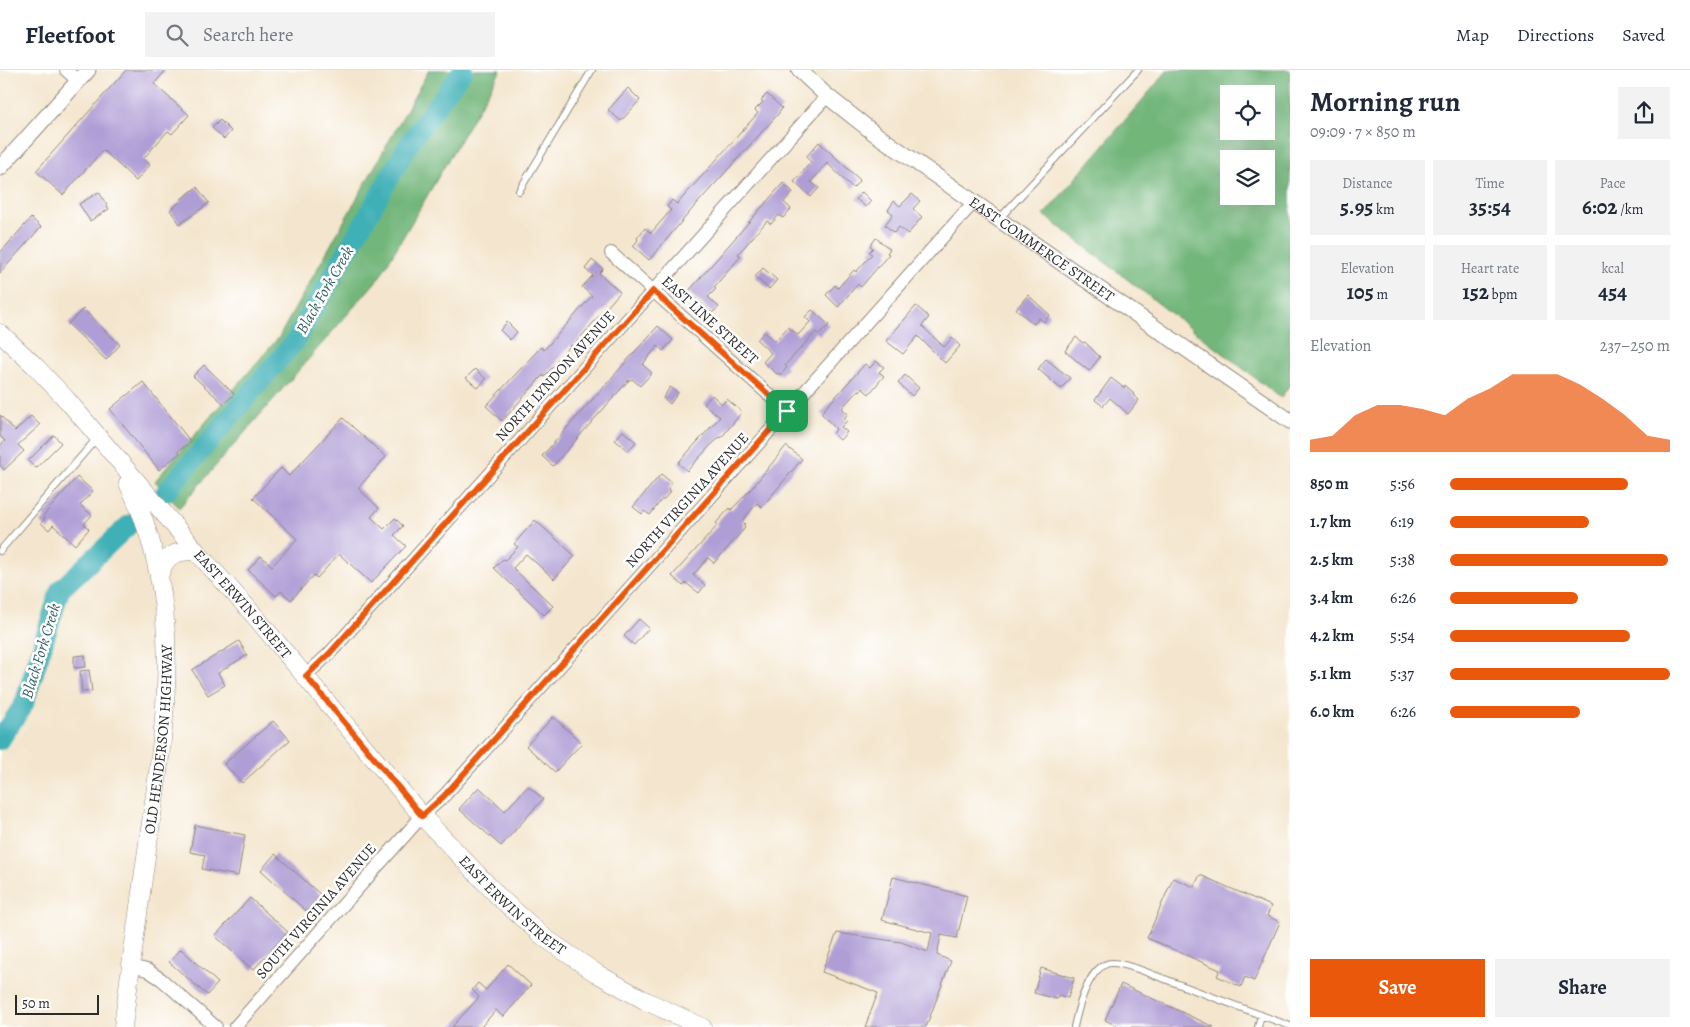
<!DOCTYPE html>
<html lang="en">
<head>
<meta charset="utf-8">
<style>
  body { margin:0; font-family:Alegreya,serif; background:#f2f2f3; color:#1f2937; height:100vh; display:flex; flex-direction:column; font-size:19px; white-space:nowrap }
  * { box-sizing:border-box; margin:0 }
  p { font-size:16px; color:#747a83 }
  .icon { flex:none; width:28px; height:28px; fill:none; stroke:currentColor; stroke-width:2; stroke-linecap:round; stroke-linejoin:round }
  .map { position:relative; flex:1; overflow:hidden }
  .panel { display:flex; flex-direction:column; background:#fff; width:400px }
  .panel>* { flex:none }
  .fabs { position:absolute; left:1220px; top:15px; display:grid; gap:10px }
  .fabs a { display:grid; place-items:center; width:55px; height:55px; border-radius:0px; background:#fff; box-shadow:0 5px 20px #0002; font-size:25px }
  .scale { position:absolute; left:15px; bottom:12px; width:84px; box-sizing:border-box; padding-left:5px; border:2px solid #2b2b2b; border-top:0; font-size:14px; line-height:18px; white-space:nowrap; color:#2b2b2b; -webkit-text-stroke:4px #fff; paint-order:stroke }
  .pin { position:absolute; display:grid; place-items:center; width:42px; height:42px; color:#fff; margin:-21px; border-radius:10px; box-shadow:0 2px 8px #0006 }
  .round { display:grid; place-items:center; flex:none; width:52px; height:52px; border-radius:0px; background:#f2f2f3 }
  .head { display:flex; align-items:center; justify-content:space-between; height:85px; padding:0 20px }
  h1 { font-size:28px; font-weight:600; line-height:38px }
  .metrics { display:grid; grid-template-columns:repeat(3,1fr); gap:8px; height:85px; padding:5px 20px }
  .metrics div { display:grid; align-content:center; border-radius:0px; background:#f2f2f3; text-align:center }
  .metrics b { font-size:21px; font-weight:600 }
  .metrics small { font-size:14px; font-weight:400 }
  .metrics p { font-size:14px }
  .chart { height:140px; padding:10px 20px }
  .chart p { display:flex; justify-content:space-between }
  .chart svg { width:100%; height:90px; margin-top:5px; fill:#ea580c; opacity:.7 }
  .cta { display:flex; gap:10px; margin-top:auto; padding:10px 20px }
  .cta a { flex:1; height:58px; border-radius:0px; background:#ea580c; color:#fff; font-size:20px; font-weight:600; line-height:58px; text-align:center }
  .cta a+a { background:#f2f2f3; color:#1f2937 }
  ul { padding:0 20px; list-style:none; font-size:16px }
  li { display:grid; grid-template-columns:80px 60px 1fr; align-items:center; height:38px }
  li i { height:12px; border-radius:6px; background:#ea580c }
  header { display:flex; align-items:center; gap:30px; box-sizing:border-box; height:70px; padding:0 25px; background:#fff; border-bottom:1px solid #e0e1e3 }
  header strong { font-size:24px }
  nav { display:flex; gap:28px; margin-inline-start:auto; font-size:18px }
  .search { width:350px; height:45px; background:#f2f2f3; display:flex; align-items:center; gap:12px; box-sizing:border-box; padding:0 18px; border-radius:0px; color:#747a83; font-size:19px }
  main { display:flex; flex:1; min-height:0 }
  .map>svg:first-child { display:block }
  .forest { fill:#72b67a; stroke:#4e7052; fill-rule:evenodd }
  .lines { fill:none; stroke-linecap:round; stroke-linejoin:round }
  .river { stroke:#3fb0b7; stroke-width:20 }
  .building { fill:#af9dd5 }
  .service-casing { stroke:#90887c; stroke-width:8 }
  .minor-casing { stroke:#90887c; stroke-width:14 }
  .tertiary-casing { stroke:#90887c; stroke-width:17 }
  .secondary-casing { stroke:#90887c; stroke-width:19 }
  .service { stroke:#fff; stroke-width:6 }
  .minor { stroke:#fff; stroke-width:12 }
  .tertiary { stroke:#fff; stroke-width:15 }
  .secondary { stroke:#fff; stroke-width:18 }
  .route-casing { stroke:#fff; stroke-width:10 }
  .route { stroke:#ea580c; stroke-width:6 }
  .labels { text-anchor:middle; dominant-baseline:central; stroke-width:5; stroke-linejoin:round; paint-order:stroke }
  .street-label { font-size:15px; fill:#2b2b2b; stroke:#fff }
  .water-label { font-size:16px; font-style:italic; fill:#336063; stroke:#fff }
</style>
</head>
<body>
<header>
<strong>Fleetfoot</strong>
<div class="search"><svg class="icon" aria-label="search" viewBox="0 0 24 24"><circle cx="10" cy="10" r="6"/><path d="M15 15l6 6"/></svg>Search here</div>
<nav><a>Map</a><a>Directions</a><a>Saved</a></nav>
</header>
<main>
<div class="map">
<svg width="1290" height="957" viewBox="0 0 1290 957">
  <rect width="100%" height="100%" fill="#fff"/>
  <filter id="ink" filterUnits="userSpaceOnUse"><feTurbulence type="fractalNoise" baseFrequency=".02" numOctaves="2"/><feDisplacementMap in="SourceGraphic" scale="10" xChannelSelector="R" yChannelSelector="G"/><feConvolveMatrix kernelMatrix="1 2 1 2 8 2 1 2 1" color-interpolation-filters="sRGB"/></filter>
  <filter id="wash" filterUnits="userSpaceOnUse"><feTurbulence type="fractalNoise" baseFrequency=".0096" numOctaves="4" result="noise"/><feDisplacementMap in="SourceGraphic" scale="20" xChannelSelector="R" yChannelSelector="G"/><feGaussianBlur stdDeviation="1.12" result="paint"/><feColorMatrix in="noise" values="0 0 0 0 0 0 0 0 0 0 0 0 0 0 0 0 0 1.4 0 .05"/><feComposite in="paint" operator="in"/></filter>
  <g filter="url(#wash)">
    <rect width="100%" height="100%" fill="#f4e6ce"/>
    <path class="forest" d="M429 0H501L379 208 179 438 155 411 279 267Z
      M1168 0H1290V314L1281 328 1044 145ZM1229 24H1266V61H1229ZM1229 89H1266V126H1229Z"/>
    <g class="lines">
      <path class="river" d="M165 423 295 271 412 69 463 0
        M0 670 24 634 60 520 130 454"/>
    </g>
    <g id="blocks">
      <path class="building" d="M126 0H166L154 14 189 45 172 64 168 61 143 89 150 95 136 111 103 80 63 125 36 101Z
        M628 18 640 30 621 51 608 40Z
        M767 24 782 38 779 43 694 137 649 190 633 176 638 170 637 168 645 158 651 163 671 140 667 137 672 130 677 134 758 43 755 40 763 32 761 30Z
        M220 50 231 61 224 69 212 58Z
        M819 72 860 110 853 118 827 93 811 112 819 118 811 127 794 112 811 92 806 87Z
        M783 113 793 122 784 132 791 139 783 148 779 145 771 154 767 151 738 184 741 186 714 217 716 219 708 227 719 237 712 243 688 222Z
        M197 117 209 133 180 154 170 140 181 131 180 130Z
        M99 122 109 139 90 151 79 134Z
        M862 122 871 131 866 137 856 129Z
        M912 124 920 131 913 139 922 147 908 164 899 157 894 163 885 155 893 144 888 140 894 131 900 136Z
        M31 148 41 157 0 203V183Z
        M876 168 890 179 887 183 889 184 861 217 858 214 838 237 826 225 835 215 838 218 854 200 856 202 872 184 869 182 873 178 870 176Z
        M592 190 603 199 599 203 620 222 573 276 571 275 556 291 557 292 544 307 543 305 502 351 486 336 541 277 544 280 592 226 582 217 593 205 585 199Z
        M763 198 777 210 769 219 755 207Z
        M1028 225 1050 245 1044 252 1039 248 1034 254 1016 239Z
        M916 236 929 247 922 256 944 277 952 268 960 276 945 293 918 266 903 284 886 271Z
        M83 239 120 275 106 290 68 254Z
        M812 240 829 255 819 265 816 262 785 295 787 297 781 305 779 303 777 304 763 292 771 283 757 270 764 262 775 271 788 257 798 265 810 252 805 247Z
        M507 252 517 262 510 270 500 260Z
        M658 256 673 270 663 281 658 276 646 290 643 295 652 303 640 316 632 309 628 311 553 396 542 386Z
        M1076 267 1083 273 1085 272 1100 287 1089 301 1065 281Z
        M1046 289 1070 308 1061 319 1038 299Z
        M876 291 884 297 879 302 884 306 869 324 862 318 860 321 858 320 842 338 848 344 844 348 847 351 841 357 847 362 840 370 833 364 836 359 821 343 865 294 870 298Z
        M204 295 234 324 224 334 193 306Z
        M475 299 486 309 478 318 466 308Z
        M905 305 919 318 912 326 898 313Z
        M1111 308 1124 318 1125 316 1134 324 1133 325 1139 330 1128 344 1110 328 1103 336 1095 330Z
        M143 312 191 372 178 381 180 383 159 400 110 339Z
        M670 317 678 323 670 334 663 328Z
        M712 325 722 334 727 329 742 342 721 368 720 367 710 376 687 401 678 393 720 347 704 334Z
        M0 345 15 361 31 346 40 355 18 375 24 381 4 400 0 395V375L5 371 0 366Z
        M343 348 386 387 358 418 379 438 371 447 384 459 395 448 403 456 394 465 406 476 371 513 339 484 317 508 314 505 291 530 281 521 276 526 248 500 261 486 272 496 297 469 253 428 281 398 289 406Z
        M623 361 636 372 628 381 615 370Z
        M54 365 61 373 36 398 28 391Z
        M786 376 802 389 762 437 757 433 742 451 745 454 743 456 745 458 714 493 708 488 693 505 705 515 699 523 686 513 683 516 672 506 718 455 716 453 730 438 731 440 752 418Z
        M661 404 672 413 668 419 671 421 663 430 662 429 650 445 644 441 642 444 633 437Z
        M77 407 93 421 80 435 92 445 84 454 89 459 75 475 53 455 49 460 41 453 45 448 43 446Z
        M535 450 575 486 554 509 526 484 513 498 553 536 544 545 494 498 503 489 505 490 518 477 514 474Z
        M639 549 649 558 634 575 624 566Z
        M239 571 247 585 218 603 225 615 208 625 192 600Z
        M85 585 86 597 74 598V586Z
        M89 600 92 621 82 622 80 601Z
        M553 647 582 673 555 702 526 676Z
        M273 651 290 670 242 713 224 694Z
        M528 716 543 729 501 776 459 739 479 717 505 741Z
        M195 755 245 765 238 806 202 799 205 785 190 782Z
        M275 784 321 825 306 841 261 800Z
        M1200 805 1271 836 1267 846 1280 852 1254 911 1245 907 1241 917 1217 906 1220 900 1147 868 1173 808 1194 817Z
        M893 807 967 826 957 868 941 865 937 885 951 891 926 957H865L878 923 822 902 837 863 901 872 928 882 932 863 882 850Z
        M250 828 288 862 253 900 215 866Z
        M181 879 218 913 207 925 169 892Z
        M508 894 531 915 503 947 496 940 481 957H452L479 927 472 920 478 913 486 920Z
        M1041 898 1074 908 1068 928 1058 925 1057 929 1034 923Z
        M1121 914 1214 957H1120L1105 950Z"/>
    </g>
  </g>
  <g filter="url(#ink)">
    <use href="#blocks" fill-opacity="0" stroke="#90887c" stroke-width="1"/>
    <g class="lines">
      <g class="service-casing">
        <path id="service" d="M519 121 592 0
          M999 149 1138 0
          M0 481 97 368
          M1074 957C1078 938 1089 895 1111 893 1119 892 1130 897 1138 899L1290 956
          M1258 957 1261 945"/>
      </g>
      <g class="minor-casing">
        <path id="minor" d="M66 0 78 11
          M611 183 787 341
          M305 606 329 584 827 26
          M130 896 147 900 161 909 216 957
          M235 957 422 746 444 726 973 133"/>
      </g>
      <g class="tertiary-casing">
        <g id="tertiary">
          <path id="s1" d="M799 0 827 26 874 63 1290 351"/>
          <path d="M0 98 88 0"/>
        </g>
      </g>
      <g class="secondary-casing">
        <g id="secondary">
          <path id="s2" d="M0 263 34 295 67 330 196 481 253 544 422 746 499 827 545 868 596 903 646 931 702 957"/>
          <path d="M159 506C166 484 174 481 196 481"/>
          <path id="s3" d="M123 957C131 893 140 829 149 766 167 644 185 528 128 413"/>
        </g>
      </g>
      <use href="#service" class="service"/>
      <use href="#minor" class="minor"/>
      <use href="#tertiary" class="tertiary"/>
      <use href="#secondary" class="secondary"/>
    </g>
  </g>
  <g class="lines" filter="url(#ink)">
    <g class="route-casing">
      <path id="route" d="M653 221 787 341 444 726 422 746 306 606 329 584Z"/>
    </g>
    <use href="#route" class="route"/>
  </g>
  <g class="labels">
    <g class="street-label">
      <text stroke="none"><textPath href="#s1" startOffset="302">EAST COMMERCE STREET</textPath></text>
      <text transform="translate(710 250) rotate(42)">EAST LINE STREET</text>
      <text transform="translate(555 306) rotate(-48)">NORTH LYNDON AVENUE</text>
      <text transform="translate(687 430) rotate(-48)">NORTH VIRGINIA AVENUE</text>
      <text stroke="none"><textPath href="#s2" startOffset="364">EAST ERWIN STREET</textPath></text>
      <text stroke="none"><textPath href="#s3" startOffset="290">OLD HENDERSON HIGHWAY</textPath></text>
      <text stroke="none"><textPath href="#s2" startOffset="769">EAST ERWIN STREET</textPath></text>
      <text transform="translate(316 841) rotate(-49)">SOUTH VIRGINIA AVENUE</text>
    </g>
    <g class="water-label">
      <text transform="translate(325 220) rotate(-60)">Black Fork Creek</text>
      <text transform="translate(41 581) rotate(-73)">Black Fork Creek</text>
    </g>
  </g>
</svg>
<div class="fabs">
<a><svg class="icon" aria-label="locate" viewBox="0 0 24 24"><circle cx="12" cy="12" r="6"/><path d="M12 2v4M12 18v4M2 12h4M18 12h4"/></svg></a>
<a><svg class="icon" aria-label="layers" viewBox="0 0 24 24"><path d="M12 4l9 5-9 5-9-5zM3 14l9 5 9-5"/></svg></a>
</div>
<div class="scale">50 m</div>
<div class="pin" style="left:787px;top:341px;background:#1e9e55"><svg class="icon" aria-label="arrive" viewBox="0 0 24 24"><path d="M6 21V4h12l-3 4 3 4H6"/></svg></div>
</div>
<section class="panel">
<div class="head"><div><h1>Morning run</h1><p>09:09 · 7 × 850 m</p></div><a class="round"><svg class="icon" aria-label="share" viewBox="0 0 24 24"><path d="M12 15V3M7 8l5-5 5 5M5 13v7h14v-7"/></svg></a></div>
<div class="metrics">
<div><p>Distance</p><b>5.95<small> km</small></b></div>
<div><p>Time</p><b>35:54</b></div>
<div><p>Pace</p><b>6:02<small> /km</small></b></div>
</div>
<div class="metrics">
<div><p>Elevation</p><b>105<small> m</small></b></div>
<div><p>Heart rate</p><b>152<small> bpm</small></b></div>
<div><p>kcal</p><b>454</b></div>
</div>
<div class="chart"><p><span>Elevation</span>237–250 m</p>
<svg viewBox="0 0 160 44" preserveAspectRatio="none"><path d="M0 44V38L10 36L20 26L30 21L40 21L50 23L60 26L70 18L80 13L90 6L100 6L110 6L120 11L130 18L140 26L150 36L160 38V44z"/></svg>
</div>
<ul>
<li><b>850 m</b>5:56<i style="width:81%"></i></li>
<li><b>1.7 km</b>6:19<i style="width:63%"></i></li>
<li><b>2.5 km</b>5:38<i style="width:99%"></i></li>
<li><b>3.4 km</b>6:26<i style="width:58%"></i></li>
<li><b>4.2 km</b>5:54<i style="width:82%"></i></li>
<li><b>5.1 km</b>5:37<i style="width:100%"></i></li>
<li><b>6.0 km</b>6:26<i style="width:59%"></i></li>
</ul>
<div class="cta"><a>Save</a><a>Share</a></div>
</section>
</main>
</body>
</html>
